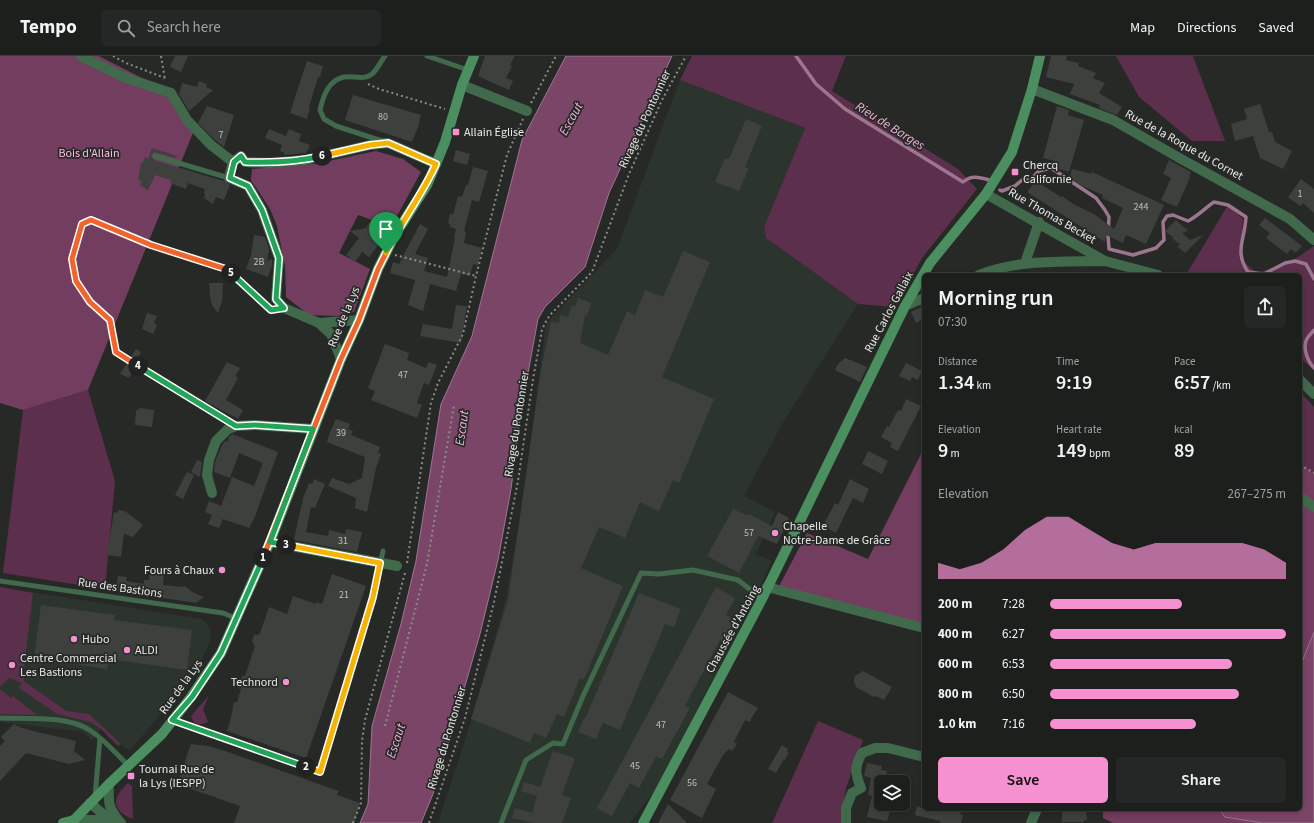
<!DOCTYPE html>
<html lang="en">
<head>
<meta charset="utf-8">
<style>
  body { margin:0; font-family:"Source Sans 3",sans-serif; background:#252726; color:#f1f3f6; height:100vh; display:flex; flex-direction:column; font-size:15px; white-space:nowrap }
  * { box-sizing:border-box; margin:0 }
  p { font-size:13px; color:#a0a2a4 }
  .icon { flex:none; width:22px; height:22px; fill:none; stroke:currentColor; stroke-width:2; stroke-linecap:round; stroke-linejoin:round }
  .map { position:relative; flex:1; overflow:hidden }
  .sheet { position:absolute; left:922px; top:217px; width:380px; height:538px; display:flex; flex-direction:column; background:#1d1f1d; border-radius:6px; box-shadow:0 2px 6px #0003,0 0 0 1px #3b3d3b }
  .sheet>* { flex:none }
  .controls { position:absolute; left:874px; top:719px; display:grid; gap:8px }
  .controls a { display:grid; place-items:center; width:36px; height:36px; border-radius:6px; background:#1d1f1d; box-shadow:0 2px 6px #0003,0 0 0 1px #3b3d3b; font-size:20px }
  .pin { position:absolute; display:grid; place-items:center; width:34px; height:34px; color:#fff; margin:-41px -17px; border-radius:50% 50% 50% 0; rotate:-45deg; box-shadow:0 0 4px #0007 }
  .pin .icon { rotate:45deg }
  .km { position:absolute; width:20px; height:20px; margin:-10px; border-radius:50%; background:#222; color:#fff; font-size:11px; line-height:20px; text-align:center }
  .round { display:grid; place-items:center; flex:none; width:42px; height:42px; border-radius:6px; background:#252726 }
  .summary { display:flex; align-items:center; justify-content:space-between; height:68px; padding:0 16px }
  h1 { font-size:22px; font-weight:600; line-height:30px }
  .metrics { display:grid; grid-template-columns:repeat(3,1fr); gap:6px; height:68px; padding:4px 16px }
  .metrics div { display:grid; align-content:center }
  .metrics b { font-size:20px; font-weight:600 }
  .metrics small { font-size:11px; font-weight:400 }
  .metrics p { font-size:11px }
  .chart { height:112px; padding:8px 16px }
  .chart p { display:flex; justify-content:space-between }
  .chart svg { width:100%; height:72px; margin-top:4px; fill:#f590d1; opacity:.7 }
  .button { display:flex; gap:8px; margin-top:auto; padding:8px 16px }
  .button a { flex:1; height:46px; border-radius:6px; background:#f590d1; color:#111; font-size:16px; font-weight:600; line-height:46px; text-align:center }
  .button a+a { background:#252726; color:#f1f3f6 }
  ul { padding:0 16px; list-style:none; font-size:13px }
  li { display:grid; grid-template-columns:64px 48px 1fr; align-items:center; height:30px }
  li i { height:10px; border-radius:5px; background:#f590d1 }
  header { display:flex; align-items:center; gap:24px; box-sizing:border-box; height:56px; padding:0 20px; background:#1d1f1d; border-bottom:1px solid #3b3d3b }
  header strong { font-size:19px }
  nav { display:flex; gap:22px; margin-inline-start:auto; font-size:14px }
  .search { width:280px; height:36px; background:#252726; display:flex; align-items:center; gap:10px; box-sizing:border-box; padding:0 14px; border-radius:6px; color:#a0a2a4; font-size:15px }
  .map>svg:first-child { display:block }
  .built { fill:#2c342e }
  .green { fill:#5c2f4c }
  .forest { fill:#723d5f }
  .water { fill:#7b4568; stroke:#9c768e }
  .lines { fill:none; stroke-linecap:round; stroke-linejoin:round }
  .stream { stroke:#9c768e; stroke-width:3.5 }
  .building { fill:#3e403e }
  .path { stroke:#8a8c8a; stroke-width:2; stroke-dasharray:2 3; stroke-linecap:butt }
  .service { stroke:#416a4c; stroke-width:5 }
  .minor { stroke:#416a4c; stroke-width:10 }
  .secondary { stroke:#4b8e5f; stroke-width:10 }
  .split-1-casing { stroke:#fff; stroke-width:8 }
  .split-2-casing { stroke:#fff; stroke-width:8 }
  .split-3-casing { stroke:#fff; stroke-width:8 }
  .split-4-casing { stroke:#fff; stroke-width:8 }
  .split-5-casing { stroke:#fff; stroke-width:8 }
  .split-6-casing { stroke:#fff; stroke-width:8 }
  .split-7-casing { stroke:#fff; stroke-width:8 }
  .split-1 { stroke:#f0652b; stroke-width:5 }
  .split-2 { stroke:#22a559; stroke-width:5 }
  .split-3 { stroke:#f5b400; stroke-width:5 }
  .split-4 { stroke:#22a559; stroke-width:5 }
  .split-5 { stroke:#f0652b; stroke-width:5 }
  .split-6 { stroke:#22a559; stroke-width:5 }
  .split-7 { stroke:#f5b400; stroke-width:5 }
  .poi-dot { fill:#f590d1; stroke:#272927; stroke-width:1.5 }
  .labels { text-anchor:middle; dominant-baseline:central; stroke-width:3.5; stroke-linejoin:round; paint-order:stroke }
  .number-label { font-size:10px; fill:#bec0be }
  .street-label { font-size:12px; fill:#e8eae8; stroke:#272927 }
  .poi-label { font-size:12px; fill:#e8eae8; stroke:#272927; text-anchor:start }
  .park-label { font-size:12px; fill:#ffbbe4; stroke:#272927 }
  .water-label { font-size:13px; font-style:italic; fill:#f6b3dc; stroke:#272927 }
</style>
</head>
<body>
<header>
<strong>Tempo</strong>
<div class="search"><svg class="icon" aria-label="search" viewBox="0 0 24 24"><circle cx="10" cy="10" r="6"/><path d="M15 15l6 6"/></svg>Search here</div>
<nav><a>Map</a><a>Directions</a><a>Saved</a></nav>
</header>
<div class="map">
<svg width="1314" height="767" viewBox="0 0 1314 767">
  <rect width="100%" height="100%" fill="#272927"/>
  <path class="built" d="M680 24 805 72 764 171 766 182 858 248 782 368 744 440 775 456 756 498 772 505 753 546 655 734 630 767H438L472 662 506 543 523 445 546 267 617 193Z
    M0 531 201 563 206 566 210 573 211 580 210 586 196 616 131 693 125 692 102 672 92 684 84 677 77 675 0 666Z"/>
  <path class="green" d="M692 0H846L832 35 958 113 977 133 922 202 895 251 858 248 766 182 764 171 805 72 680 24Z
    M1116 0H1193L1225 85H1192L1139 41Z
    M1228 149 1243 163 1241 204 1257 217 1291 206 1314 190V314L1300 302V219H1186Z
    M88 334 115 425 105 533 3 517 23 354Z
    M1300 336 1314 351V417L1300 408Z
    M0 531 33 537 23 618 24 625 66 655 89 658 121 688 118 690 101 673 90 666 57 658 19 632 22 627 9 622 0 631Z
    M0 633 11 642 13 640 37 659 0 658Z
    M209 639 203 653 208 666C201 669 193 670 191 660Z
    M818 665 863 684 846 732 841 767H772Z
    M128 727 132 730 133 763C123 760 111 751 118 739 120 735 124 731 128 727Z"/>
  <path class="forest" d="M0 0H99L171 37 195 72 88 334 23 354 0 347Z
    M376 95 403 103 421 116 391 171 358 159 339 197 370 213 354 256 337 260 309 259 286 241 285 210 277 170 270 153 251 124 252 113 314 108Z
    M924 392V572L777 534 807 477 868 503Z
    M1300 408 1314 417V576L1300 611Z
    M1103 753H1219L1225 761 1262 767H1113L1103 762Z"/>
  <path class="water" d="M566 0H672L609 137 585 211 545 251 538 263 521 355 511 433 498 504 480 578 456 661 433 738 421 767H360L368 748 372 670 401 568 416 505 441 348 472 280 522 84Z
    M1314 576V767H1262L1225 761 1219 753H1300V611Z"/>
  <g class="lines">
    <path class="stream" d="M796 0 816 28 845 53 963 126C971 119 979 121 989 124
      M1000 134 1002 135 1015 130 1022 124H1030L1039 115 1051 112 1096 142 1105 154 1109 161 1108 179 1109 193 1133 199 1156 192 1164 184 1163 166 1167 160 1173 159 1188 165C1198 160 1205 152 1214 146L1228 149 1246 161C1245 184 1234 195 1248 216L1264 218 1285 207 1295 205 1306 208 1314 223
      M1314 274C1312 277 1307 281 1306 285 1303 293 1308 306 1314 312"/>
  </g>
  <path class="building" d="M175 0H188L181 16 170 11Z
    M485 0H515L510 9 512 10 506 22 513 25 509 34 478 20Z
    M1051 0H1067L1066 4 1079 7 1078 10 1096 17 1093 22 1105 27 1099 37 1122 51 1117 59 1099 52 1100 49 1070 38 1074 28 1046 21Z
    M307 5 323 10 320 21H318L309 51H310L307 63 290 57Z
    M199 25 207 28 206 31 213 34 189 55 179 38 182 27 197 31Z
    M353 39 421 59 419 66H420L412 86 345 64Z
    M1260 48 1269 76H1272L1275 86 1292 95 1283 113 1260 102 1253 80 1235 85 1231 68 1247 63 1244 53Z
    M207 50 234 59 224 91 215 84 198 67Z
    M1057 50 1069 54 1068 59 1084 64 1069 116 1053 111 1055 105 1043 102Z
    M746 63 762 70 745 111 749 112 739 135 715 126 725 102 729 103Z
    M269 73 286 80 289 73 301 78 299 85 310 89 306 97 284 99 285 97 280 95 282 89 265 82Z
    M152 92 177 100 176 102 154 96 151 99 154 104 210 121 224 125 230 129 224 144 216 141 213 148 204 142 205 138 204 137 205 133 188 127 186 133 170 127 171 124 155 119 148 134 140 130 142 125 138 124 141 107H143L145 101 148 103Z
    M456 94 470 98 467 109 453 105Z
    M1169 104 1191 116 1189 120 1190 121 1177 151 1161 144 1171 122 1163 118Z
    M473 111 488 115 479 146 472 144 464 175 466 176 464 187 482 192 478 209 473 208 470 220 461 218 456 235 430 228 423 255 408 249 415 224 390 217 393 206 399 208 420 168 428 173 415 198 428 202 424 215 447 221 455 182H454L456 173 450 171V168L448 167 450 158 453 159 458 140 462 141 466 129H468Z
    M1072 113 1091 118 1092 116 1164 149 1146 188 1126 179 1123 187 1106 179 1105 186 1027 136 1036 125 1061 141 1062 140 1075 149 1094 158 1114 173 1123 152 1102 142 1103 139 1080 129 1070 121Z
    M1301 123 1314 133V157L1303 147 1300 150 1288 141Z
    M1265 162 1302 190 1296 197 1291 193 1287 198 1266 182 1270 177 1259 169Z
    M1176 164 1188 175 1182 177 1190 184 1203 179 1185 197 1177 190 1180 189 1172 182 1174 180H1171L1165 175Z
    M369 166 389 175 369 201 362 196 355 206 346 199 359 182 350 175 366 172Z
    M254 179 265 181 269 193 267 205 272 203V209L268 221 246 213 251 199Z
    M683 195 710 206 662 321 714 343 679 427 673 424 659 455 640 446 625 482 599 471 581 512 623 530 584 624 580 622 564 661 557 658 546 682 534 677 530 687 471 663 508 544 541 314 551 266 559 267 560 259 568 261 572 249 575 250 578 242 591 247 587 260 585 259 580 287 608 299 627 255 635 259 645 234 663 241Z
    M209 227H223L222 245 218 257 212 249 210 241Z
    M456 249 467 250 461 287 420 280 423 268 452 273Z
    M924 250V263L916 267 911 256Z
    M147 257 157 260 154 267 157 269 153 278 142 273Z
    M385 288 409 297 407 304 426 312 429 306 437 309 429 329 424 327 417 347 422 349 417 362 371 344 375 335 368 332Z
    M136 293 141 296 129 322 120 318Z
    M845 302 867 311 860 326 835 314 838 308Z
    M227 306 240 312 235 320 238 322 226 344 243 354 238 363 205 345Z
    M906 307 922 315 918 324 912 321 910 325 899 320Z
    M906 343 921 350 898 395 890 391 892 387 881 381 887 370 889 371 898 354 901 355Z
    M139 352 154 354 152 371 135 369 136 354H139Z
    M336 363 350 368 348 373 353 375 351 379 380 391 378 397 381 398 376 412 367 456 355 452 356 442 328 430 332 422 349 428 362 422 365 401 327 386 330 376Z
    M232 378 278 396 254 463 249 472 223 463 219 472 208 468 212 459 205 456 209 445 221 450 232 421 254 430 263 407 239 397 230 422 214 416 215 406 222 389 225 385 227 386 229 381Z
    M868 395 888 405 882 418 862 408Z
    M197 404 202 406 200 421 191 416Z
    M187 416 194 419 183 443 175 439Z
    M314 423 325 428 315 452 311 451 306 476 328 480 329 474 345 478 346 473 362 476 357 496 294 484 301 451 303 445H302L309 427 312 428Z
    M850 423 869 433 863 447 853 442 836 477 823 470 835 447 838 449Z
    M733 453 748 460 749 458 772 470 778 456 789 462 777 488 758 480 739 517 707 500Z
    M118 454 125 455 143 469 133 481 124 478 121 501 107 499 114 456 118 457Z
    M150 516 164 517 163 529 183 531 185 530 192 536 204 541 196 547 116 535 118 520 127 521 126 525 144 528V524H149Z
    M332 518 366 530 306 702 227 675 231 662 234 646H237L241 633 238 632 242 620H245L255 590H254V588L252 586 254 579H258L260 577 269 551 287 558 293 540 316 548 317 546 322 548Z
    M716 531 735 542 726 559 738 566 725 588 720 584 685 650 690 652 662 703 656 700 639 732 630 727 612 760 597 752Z
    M639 537 681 553 674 571 665 568 620 674 603 667 596 683 578 676 584 662 585 663Z
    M41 549 115 559 114 564 192 574 187 614 109 603 107 613 34 602Z
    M863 615 892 631 884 644 876 640 874 641 856 631 854 626 855 620Z
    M728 636 758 652 749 666 745 664 734 686 737 688 732 695 729 693 723 699 707 728 716 733 702 762 670 744Z
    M14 668 17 670 29 674 76 685 74 695 85 704 69 708 26 697 0 725V690L5 685 1 681Z
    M191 688 208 690 225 695 339 735 337 739 360 747 354 767H234L240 750 177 728Z
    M782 689 788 693 787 696 789 697 784 705 783 704 776 717 768 713Z
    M553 695 575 702 562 739 571 742 562 767H533L512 762 515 752 532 757 537 740 521 735 524 726 540 731Z
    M867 707 882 710 881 714 887 715 884 726H881V741L878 752 890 755 887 765 867 761 872 740 868 739 871 722 864 720Z
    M668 748 687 767H658Z
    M917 750 924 753H962L960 758 963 759 961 767H941L940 765 915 759Z
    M1062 753H1086L1087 764H1084V766H1062Z"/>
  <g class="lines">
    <path class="path" d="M113 0 126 7 165 22
      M161 0 165 23
      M368 28 379 33 445 53
      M531 47 556 0
      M395 199 476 220
      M226 364 116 297 110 264 90 246 76 225 72 203 82 168 91 164 151 189 229 214 268 251
      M1300 409 1314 417
      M407 507 431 347 438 327 463 278 476 220 507 99 523 63
      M385 670 427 508 454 349
      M353 767 361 747 362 685 365 664 405 517
      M429 767 465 662 494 546 518 425 533 323 542 274 545 267 550 259 592 216 629 118 662 44 686 0"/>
    <path class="service" d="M427 0 468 14
      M382 85 336 70 324 63 320 54C323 41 328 24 344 21 354 19 363 25 372 18 377 14 381 5 385 0
      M155 100 229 122
      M0 525 223 557 235 562
      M0 662C27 663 68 659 91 675 105 684 116 698 128 709
      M172 664 320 716 373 541 383 495
      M95 741 100 682
      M501 767 526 704 553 687 563 688 583 640 641 517 659 518 693 514 738 524 762 543"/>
    <path class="minor" d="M81 0 126 22 171 37 187 64 211 89 233 106 229 122 248 130 262 154 279 202 276 243 284 252 319 267 331 278 341 303
      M462 29 527 55
      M1032 33 1113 64 1183 104 1290 163 1314 184
      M233 106 241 100 245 106 270 107 306 104 370 89 388 87 436 108
      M986 138 1105 205 1158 219
      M1025 207 1039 166
      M979 219C1019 203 1063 206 1105 205
      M905 250 924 242
      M319 267 359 264
      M1300 324 1314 338
      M212 437 207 419 209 404 216 385 228 373 236 370 255 369 313 373
      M1300 441 1314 451
      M270 486 397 510
      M767 531 924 572
      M109 728C108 746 108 753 121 767
      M90 747 103 758 116 765
      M74 764H98L113 767
      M846 767V752L852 737 861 732C855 717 854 711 862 697L875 692H888L924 701
      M1031 767 1037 753"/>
    <path class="secondary" d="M63 767 74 764
      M73 767 74 764 109 728 162 678 191 641 221 597 270 486 341 303 359 264 378 213 395 179 427 129 436 108 445 86 462 29 474 0
      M643 767 762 543 905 250 930 207 986 138 1012 96 1032 33 1040 0"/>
  </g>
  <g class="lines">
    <g class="split-1-casing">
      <path id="split-1" d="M263 502 341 303 359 264 378 213 386 197"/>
    </g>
    <g class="split-2-casing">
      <path id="split-2" d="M263 502 221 597 192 641 172 664 306 711"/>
    </g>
    <g class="split-3-casing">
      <path id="split-3" d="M286 489 380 507 373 541 320 716 306 711"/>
    </g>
    <g class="split-4-casing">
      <path id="split-4" d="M138 310 236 370 255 369 313 373 270 486 286 489"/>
    </g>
    <g class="split-5-casing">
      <path id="split-5" d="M138 310 116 296 110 264 90 246 76 225 72 203 82 168 91 164 151 189 229 214 231 217"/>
    </g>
    <g class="split-6-casing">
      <path id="split-6" d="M231 217 271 254 284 252 276 243 279 202 262 154 248 130 230 122 234 106 241 100 245 106C271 107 296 106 322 100"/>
    </g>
    <g class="split-7-casing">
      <path id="split-7" d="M322 100 370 89 388 87 436 108C422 139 401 166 386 197"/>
    </g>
    <use href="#split-1" class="split-1"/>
    <use href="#split-2" class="split-2"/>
    <use href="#split-3" class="split-3"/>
    <use href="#split-4" class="split-4"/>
    <use href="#split-5" class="split-5"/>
    <use href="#split-6" class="split-6"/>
    <use href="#split-7" class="split-7"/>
  </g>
  <g class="poi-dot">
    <rect x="452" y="72" width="8" height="8" rx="2"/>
    <rect x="1011" y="112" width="8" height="8" rx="2"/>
    <circle cx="775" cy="477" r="4"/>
    <circle cx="222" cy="514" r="4"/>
    <circle cx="74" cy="583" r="4"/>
    <circle cx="127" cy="594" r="4"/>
    <circle cx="12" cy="609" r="4"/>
    <circle cx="286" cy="626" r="4"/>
    <rect x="127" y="716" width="8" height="8" rx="2"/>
  </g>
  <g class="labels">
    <g class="number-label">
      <text x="383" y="61">80</text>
      <text x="221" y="79">7</text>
      <text x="1300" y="138">1</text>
      <text x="1141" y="151">244</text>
      <text x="259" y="206">2B</text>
      <text x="403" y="319">47</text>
      <text x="341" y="377">39</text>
      <text x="749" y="477">57</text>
      <text x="343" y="485">31</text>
      <text x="344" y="539">21</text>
      <text x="661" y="669">47</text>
      <text x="635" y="710">45</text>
      <text x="692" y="727">56</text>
    </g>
    <g class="street-label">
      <text transform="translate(645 63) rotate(-65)">Rivage du Pontonnier</text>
      <text transform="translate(1184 89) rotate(29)">Rue de la Roque du Cornet</text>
      <text transform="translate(1052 160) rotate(30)">Rue Thomas Becket</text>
      <text transform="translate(889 256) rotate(-62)">Rue Carlos Gallaix</text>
      <text transform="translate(344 261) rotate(-67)">Rue de la Lys</text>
      <text transform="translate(517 368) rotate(-81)">Rivage du Pontonnier</text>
      <text transform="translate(120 532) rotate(8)">Rue des Bastions</text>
      <text transform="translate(733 573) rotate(-61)">Chaussée d'Antoing</text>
      <text transform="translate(181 631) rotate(-54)">Rue de la Lys</text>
      <text transform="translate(447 682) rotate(-73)">Rivage du Pontonnier</text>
    </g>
    <g class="poi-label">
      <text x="464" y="76">Allain Église</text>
      <text x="1023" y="109">Chercq<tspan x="1023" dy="14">Californie</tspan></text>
      <text x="783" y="470">Chapelle<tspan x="783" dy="14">Notre-Dame de Grâce</tspan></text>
      <text x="214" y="514" text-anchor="end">Fours à Chaux</text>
      <text x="82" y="583">Hubo</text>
      <text x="135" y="594">ALDI</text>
      <text x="20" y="602">Centre Commercial<tspan x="20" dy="14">Les Bastions</tspan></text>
      <text x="278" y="626" text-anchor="end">Technord</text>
      <text x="139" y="713">Tournai Rue de<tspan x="139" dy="14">la Lys (IESPP)</tspan></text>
    </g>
    <g class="park-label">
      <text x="89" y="97">Bois d'Allain</text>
    </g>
    <g class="water-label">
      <text transform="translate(571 63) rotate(-61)">Escaut</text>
      <text transform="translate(890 70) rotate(32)">Rieu de Barges</text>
      <text transform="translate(462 372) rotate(-82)">Escaut</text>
      <text transform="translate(396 685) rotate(-72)">Escaut</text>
    </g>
  </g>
</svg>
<div class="controls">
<a><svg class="icon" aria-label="layers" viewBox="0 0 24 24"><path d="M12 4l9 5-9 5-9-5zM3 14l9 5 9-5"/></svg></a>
</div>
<div class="pin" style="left:386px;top:197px;background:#1e9e55"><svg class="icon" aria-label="arrive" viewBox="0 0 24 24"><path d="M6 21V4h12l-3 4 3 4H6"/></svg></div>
<b class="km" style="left:263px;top:502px">1</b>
<b class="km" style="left:306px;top:711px">2</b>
<b class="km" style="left:286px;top:489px">3</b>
<b class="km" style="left:138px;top:310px">4</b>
<b class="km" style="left:231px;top:217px">5</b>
<b class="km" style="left:322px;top:100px">6</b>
<section class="sheet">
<div class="summary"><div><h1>Morning run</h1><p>07:30</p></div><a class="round"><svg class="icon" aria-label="share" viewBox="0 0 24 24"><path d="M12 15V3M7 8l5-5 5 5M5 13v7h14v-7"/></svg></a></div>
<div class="metrics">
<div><p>Distance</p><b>1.34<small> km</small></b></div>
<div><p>Time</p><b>9:19</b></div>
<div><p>Pace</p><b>6:57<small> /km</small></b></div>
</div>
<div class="metrics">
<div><p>Elevation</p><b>9<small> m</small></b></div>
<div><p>Heart rate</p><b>149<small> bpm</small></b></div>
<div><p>kcal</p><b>89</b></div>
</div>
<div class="chart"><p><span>Elevation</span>267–275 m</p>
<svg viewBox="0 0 160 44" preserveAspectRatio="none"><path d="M0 44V34L10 38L20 34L30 26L40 14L50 6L60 6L70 14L80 22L90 26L100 22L110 22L120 22L130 22L140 22L150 26L160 34V44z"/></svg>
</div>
<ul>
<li><b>200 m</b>7:28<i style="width:56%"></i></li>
<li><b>400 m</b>6:27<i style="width:100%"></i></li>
<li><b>600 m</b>6:53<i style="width:77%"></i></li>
<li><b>800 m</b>6:50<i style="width:80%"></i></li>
<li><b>1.0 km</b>7:16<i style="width:62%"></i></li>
</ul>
<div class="button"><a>Save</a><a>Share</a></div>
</section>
</div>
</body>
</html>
